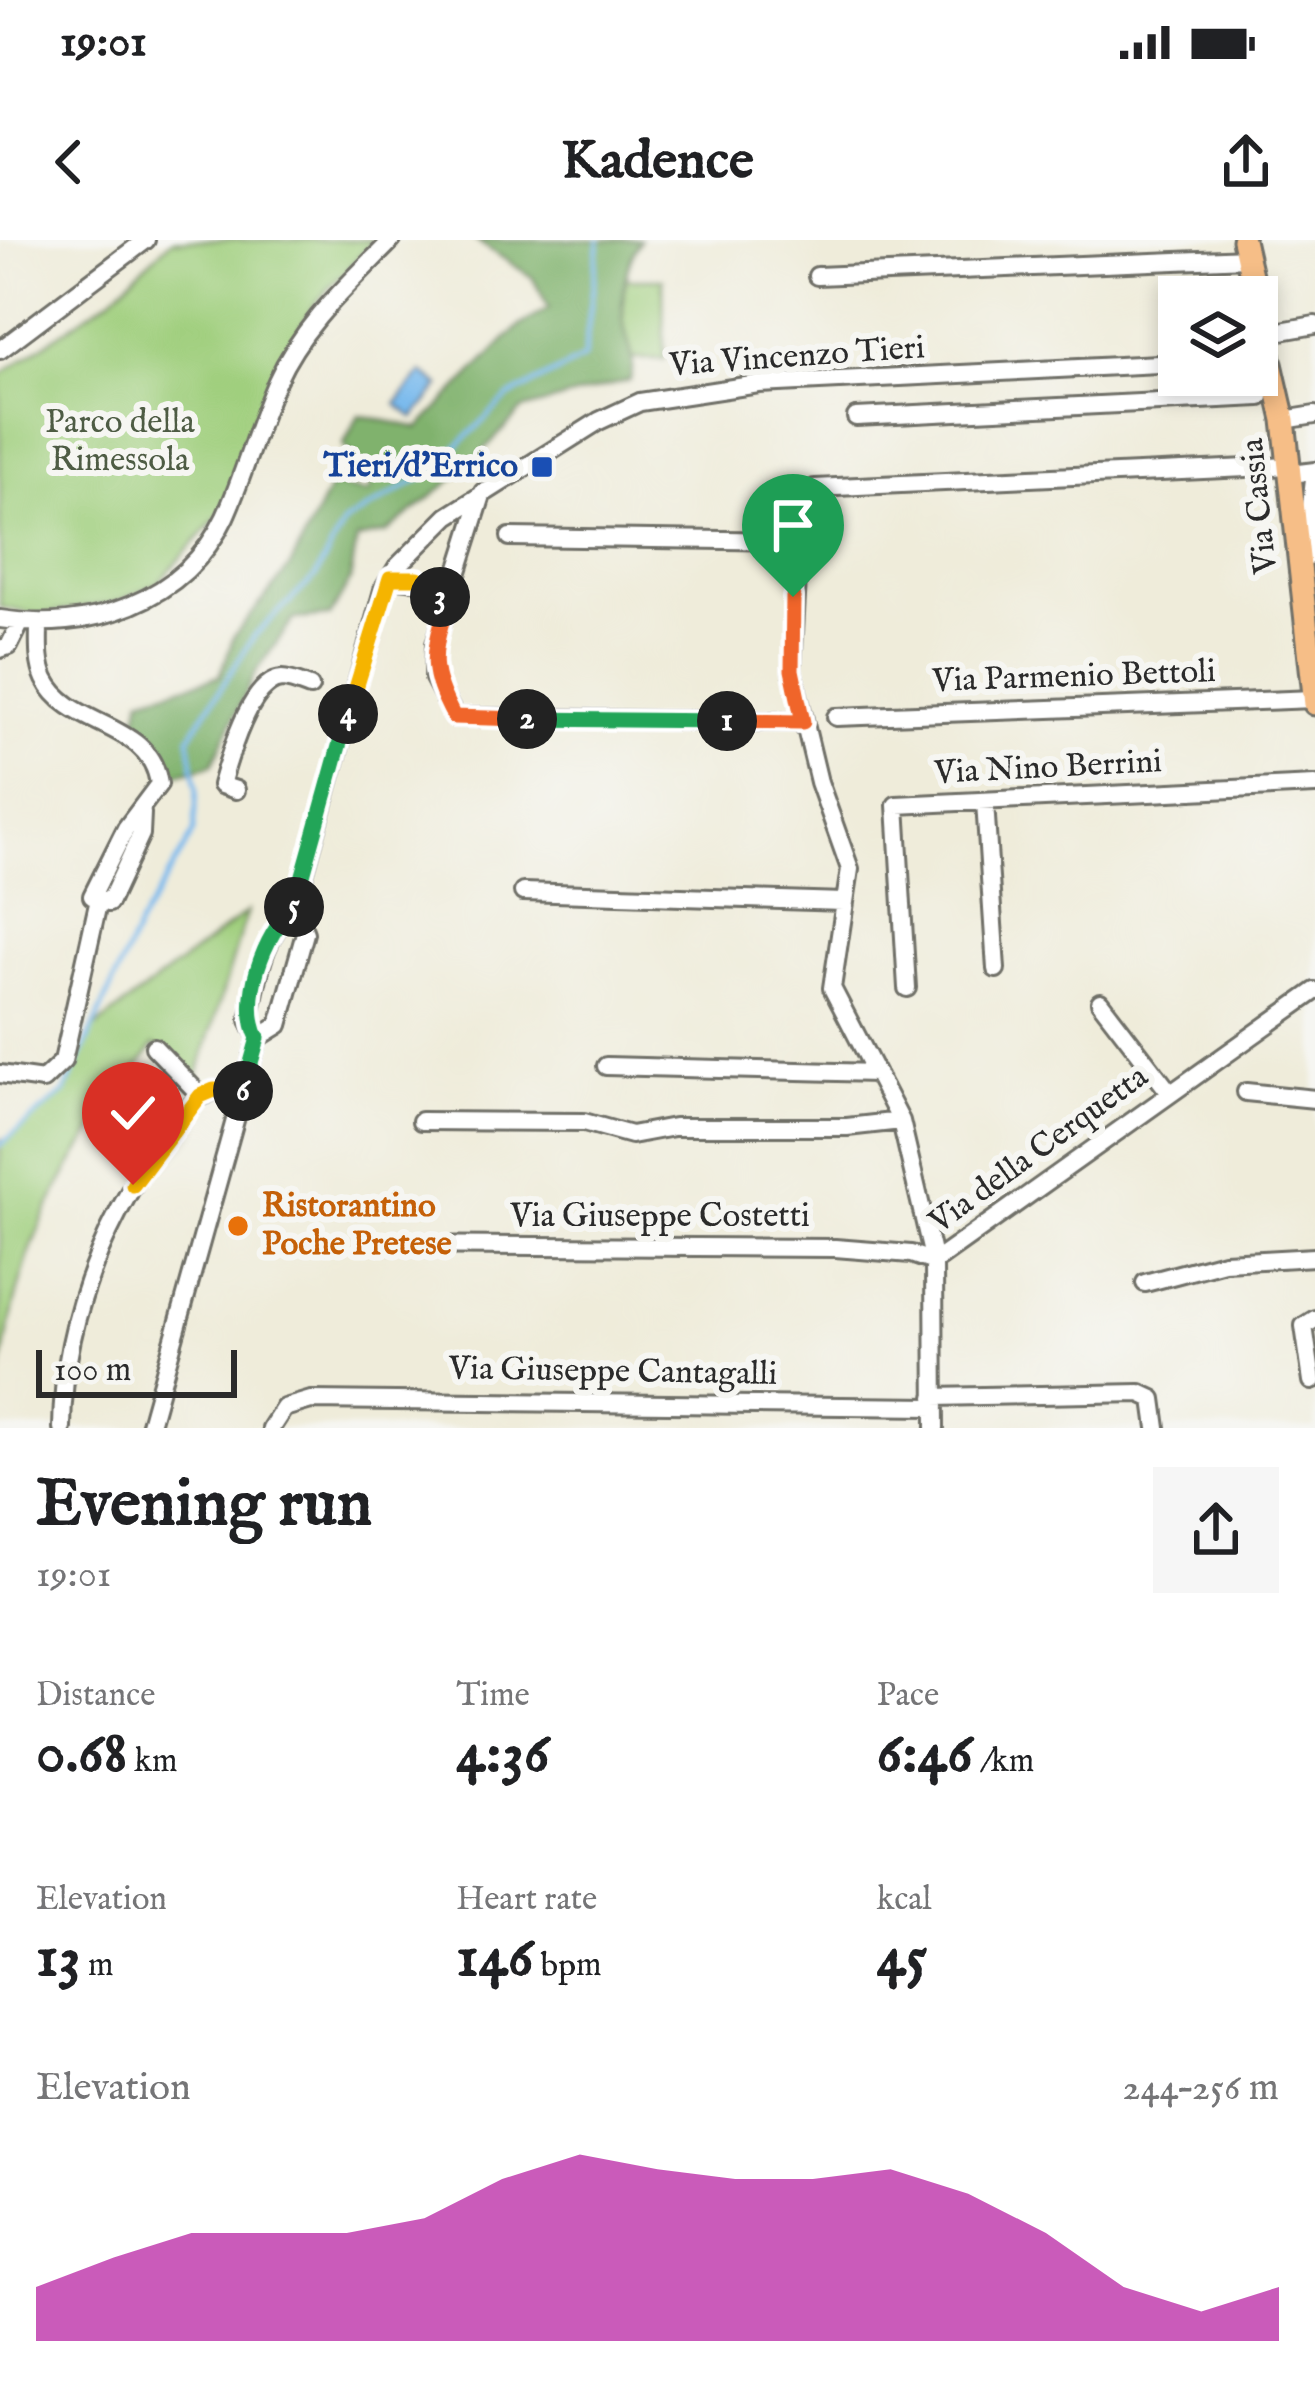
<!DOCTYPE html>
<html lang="en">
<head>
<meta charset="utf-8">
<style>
  body { margin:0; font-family:"IM FELL English",serif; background:#f6f6f6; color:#202124; height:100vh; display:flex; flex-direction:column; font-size:45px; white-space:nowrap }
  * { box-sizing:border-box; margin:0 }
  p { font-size:39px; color:#757577 }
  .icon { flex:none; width:66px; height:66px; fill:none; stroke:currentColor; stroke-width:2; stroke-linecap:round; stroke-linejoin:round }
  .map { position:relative; height:1188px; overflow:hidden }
  .details { display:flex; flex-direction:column; background:#fff; flex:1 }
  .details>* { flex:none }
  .fabs { position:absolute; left:1158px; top:36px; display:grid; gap:24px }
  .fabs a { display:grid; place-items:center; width:120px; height:120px; border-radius:0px; background:#fff; box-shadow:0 6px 18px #0003; font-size:60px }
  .scale { position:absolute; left:36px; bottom:30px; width:201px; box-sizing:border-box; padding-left:12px; border:6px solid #2b2b2b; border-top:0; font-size:33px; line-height:42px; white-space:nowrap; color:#2b2b2b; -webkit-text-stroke:9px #f6f6f2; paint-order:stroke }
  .pin { position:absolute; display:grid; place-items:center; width:102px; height:102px; color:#fff; margin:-123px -51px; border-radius:50% 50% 50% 0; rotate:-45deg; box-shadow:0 0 12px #0007 }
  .pin .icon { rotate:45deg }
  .km { position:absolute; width:60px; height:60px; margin:-30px; border-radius:50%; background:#222; color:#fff; font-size:33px; line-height:60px; text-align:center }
  .round { display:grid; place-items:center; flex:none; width:126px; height:126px; border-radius:0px; background:#f6f6f6 }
  .summary { display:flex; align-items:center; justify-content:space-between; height:204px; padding:0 36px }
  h1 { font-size:66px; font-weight:700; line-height:90px }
  .figures { display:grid; grid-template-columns:repeat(3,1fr); gap:18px; height:204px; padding:12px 36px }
  .figures div { display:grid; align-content:center }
  .figures b { font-size:60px; font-weight:700 }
  .figures small { font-size:33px; font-weight:400 }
  .figures p { font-size:33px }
  .chart { height:336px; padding:24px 36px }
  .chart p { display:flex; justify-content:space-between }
  .chart svg { width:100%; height:216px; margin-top:12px; fill:#b5179e; opacity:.7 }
  .status { display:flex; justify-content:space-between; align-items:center; height:84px; padding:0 60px; background:#fff; direction:ltr }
  .status svg { height:33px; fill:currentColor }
  header { display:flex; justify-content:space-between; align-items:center; height:156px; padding:0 36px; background:#fff; font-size:54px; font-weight:700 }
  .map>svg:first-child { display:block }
  .green { fill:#a0cf7e; stroke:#667d54; stroke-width:3 }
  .forest { fill:#80b26d; stroke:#566e4c; stroke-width:3 }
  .water { fill:#78b9ed; stroke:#52728c; stroke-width:3 }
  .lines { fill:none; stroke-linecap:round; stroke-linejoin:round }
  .stream { stroke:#78b9ed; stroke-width:4.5 }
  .minor-casing { stroke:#706f68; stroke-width:22 }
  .major-casing { stroke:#706f68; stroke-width:27 }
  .minor { stroke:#fff; stroke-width:16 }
  .major { stroke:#f6be87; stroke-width:21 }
  .split-1-casing { stroke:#fff; stroke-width:24 }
  .split-2-casing { stroke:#fff; stroke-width:24 }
  .split-3-casing { stroke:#fff; stroke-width:24 }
  .split-4-casing { stroke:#fff; stroke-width:24 }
  .split-5-casing { stroke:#fff; stroke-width:24 }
  .split-6-casing { stroke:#fff; stroke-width:24 }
  .split-7-casing { stroke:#fff; stroke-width:24 }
  .split-1 { stroke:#f0652b; stroke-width:15 }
  .split-2 { stroke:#22a559; stroke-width:15 }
  .split-3 { stroke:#f0652b; stroke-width:15 }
  .split-4 { stroke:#f5b400; stroke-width:15 }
  .split-5 { stroke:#22a559; stroke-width:15 }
  .split-6 { stroke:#22a559; stroke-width:15 }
  .split-7 { stroke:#f5b400; stroke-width:15 }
  .transit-dot { fill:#1a4fb4; stroke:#f6f6f2; stroke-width:4.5 }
  .food-dot { fill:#e8710a; stroke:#f6f6f2; stroke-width:4.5 }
  .labels { text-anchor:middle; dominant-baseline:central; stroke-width:12; stroke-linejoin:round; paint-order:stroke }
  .street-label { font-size:33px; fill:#2b2b2b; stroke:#f6f6f2 }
  .park-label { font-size:33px; fill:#4e5c44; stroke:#f6f6f2 }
  .transit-label { font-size:33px; font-weight:bold; fill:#164399; stroke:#f6f6f2; text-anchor:end }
  .food-label { font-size:33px; font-weight:bold; fill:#c56008; stroke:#f6f6f2; text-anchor:start }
</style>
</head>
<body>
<div class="status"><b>19:01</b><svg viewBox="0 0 49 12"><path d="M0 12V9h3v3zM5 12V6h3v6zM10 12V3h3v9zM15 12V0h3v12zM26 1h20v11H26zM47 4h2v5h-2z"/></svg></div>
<header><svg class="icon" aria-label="back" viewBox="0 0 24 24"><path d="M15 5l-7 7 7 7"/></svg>Kadence<svg class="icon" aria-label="share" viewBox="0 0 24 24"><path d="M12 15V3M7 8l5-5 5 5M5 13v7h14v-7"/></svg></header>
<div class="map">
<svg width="1315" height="1188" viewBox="0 0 1315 1188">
  <rect width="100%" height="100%" fill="#f6f6f2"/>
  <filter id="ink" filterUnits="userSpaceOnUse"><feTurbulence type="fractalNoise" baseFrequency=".00833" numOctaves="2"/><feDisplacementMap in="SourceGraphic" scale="24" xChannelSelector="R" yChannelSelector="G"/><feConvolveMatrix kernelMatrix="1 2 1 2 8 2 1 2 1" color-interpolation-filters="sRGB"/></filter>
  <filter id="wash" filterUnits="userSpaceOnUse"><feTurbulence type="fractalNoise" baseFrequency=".004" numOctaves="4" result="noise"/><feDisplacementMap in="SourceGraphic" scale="48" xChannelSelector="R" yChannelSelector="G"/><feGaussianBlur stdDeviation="2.7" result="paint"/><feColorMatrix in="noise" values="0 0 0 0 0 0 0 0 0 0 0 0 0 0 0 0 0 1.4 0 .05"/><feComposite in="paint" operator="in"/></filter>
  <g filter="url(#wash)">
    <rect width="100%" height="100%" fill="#efecda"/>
    <path class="green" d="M172 0H374L315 64 273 133 224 270 159 342 117 362 39 375 0 367V135L111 58Z
      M624 39H663L664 119H622Z
      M247 672 196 840 154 805C64 928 23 985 0 1140V899L5 901 65 852 92 790Z"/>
    <path class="forest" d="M475 0H640C626 22 619 57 624 84 628 107 637 116 630 140L522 170 466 229 386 293 357 299 350 341 330 376 294 379 256 431 212 525 169 536 162 517 136 483 141 458 220 436 234 396 290 327 331 245 368 253 374 235 343 206 359 175 419 188 518 87 549 68 532 37Z"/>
    <path class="water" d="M422 132 440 146 414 178 396 164Z"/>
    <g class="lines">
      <path class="stream" d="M0 905 65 852 138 687 194 592 197 550 189 498 255 395 316 336 344 283 429 233 507 158 584 118 599 0"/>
    </g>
  </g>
  <g filter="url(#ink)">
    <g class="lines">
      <g class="minor-casing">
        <path id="minor" d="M817 36 1247 18
          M1264 94 1315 85
          M0 110 146 0
          M1175 123 1176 161
          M856 177 1260 157
          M1284 180 1315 175
          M1291 234 1315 231 1305 319
          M483 252 435 404 434 438 455 477 803 482
          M510 297 799 301
          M390 338 426 342 446 368
          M0 379C88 393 184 363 225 277 245 233 257 185 277 141 302 85 350 43 392 0
          M39 383C39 401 37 422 45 439 70 490 150 480 159 544L126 588 92 656 109 663 141 594 142 573
          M0 409 9 406 21 382
          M836 477 1314 459
          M236 550 221 545C228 520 250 440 282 439 290 439 302 444 310 447
          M985 562 996 729
          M523 652 844 662
          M907 748 896 565 1315 545
          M1100 762 1170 853
          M258 798 249 780C258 739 262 695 295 667L383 350 397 327 448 276 599 181 640 162 759 144 1179 123
          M154 807 201 856
          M606 826 876 833
          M0 834 43 840 63 821 99 659
          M1246 852 1315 859
          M421 881 584 882 631 895 674 887H847L901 881
          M384 1005 835 1008 911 1014 934 1022
          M934 1022 901 881 832 748 850 629 819 542 792 430 799 301 815 248 1290 226
          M1145 1043 1224 1022 1315 1017
          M1312 1141 1304 1086 1315 1079
          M934 1157 1140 1153 1153 1159 1157 1188
          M62 1188C63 1067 117 947 198 858L215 850 243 853
          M149 1188 258 798 279 785 305 693 295 667
          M271 1188 284 1168 311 1160 934 1167
          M935 1188 934 1022 1315 751"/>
      </g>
      <g class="major-casing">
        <path id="major" d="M1243 0 1256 57
          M1257 63 1284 180 1315 464"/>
      </g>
      <use href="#minor" class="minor"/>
      <use href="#major" class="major"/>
    </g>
  </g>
  <g class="lines" filter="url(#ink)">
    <g class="split-1-casing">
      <path id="split-1" d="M727 481 803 482 792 430 793 357"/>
    </g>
    <g class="split-2-casing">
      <path id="split-2" d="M527 479 727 481"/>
    </g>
    <g class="split-3-casing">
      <path id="split-3" d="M440 357 446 368C431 417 430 432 454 477L527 479"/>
    </g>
    <g class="split-4-casing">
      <path id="split-4" d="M348 474 390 338H418L440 357"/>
    </g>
    <g class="split-5-casing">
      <path id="split-5" d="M294 667 348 474"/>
    </g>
    <g class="split-6-casing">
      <path id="split-6" d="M243 851 258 798C239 762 264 693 294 667"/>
    </g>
    <g class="split-7-casing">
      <path id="split-7" d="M133 945 200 856 214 850 243 851"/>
    </g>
    <use href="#split-1" class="split-1"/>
    <use href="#split-2" class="split-2"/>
    <use href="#split-3" class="split-3"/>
    <use href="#split-4" class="split-4"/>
    <use href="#split-5" class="split-5"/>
    <use href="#split-6" class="split-6"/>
    <use href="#split-7" class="split-7"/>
  </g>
  <rect class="transit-dot" x="530" y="215" width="24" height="24" rx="6"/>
  <circle class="food-dot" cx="238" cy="986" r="12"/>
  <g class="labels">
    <g class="street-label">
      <text transform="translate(797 117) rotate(-4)">Via Vincenzo Tieri</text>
      <text transform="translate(1260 266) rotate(-96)">Via Cassia</text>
      <text transform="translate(1074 437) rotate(-2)">Via Parmenio Bettoli</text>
      <text transform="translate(1048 528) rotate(-3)">Via Nino Berrini</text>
      <text transform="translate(1039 910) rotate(-36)">Via della Cerquetta</text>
      <text x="660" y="977">Via Giuseppe Costetti</text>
      <text transform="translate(613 1132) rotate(1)">Via Giuseppe Cantagalli</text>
    </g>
    <g class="park-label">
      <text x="120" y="183">Parco della<tspan x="120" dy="38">Rimessola</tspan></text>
    </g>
    <g class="transit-label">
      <text x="518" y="227">Tieri/d'Errico</text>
    </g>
    <g class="food-label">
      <text x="262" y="967">Ristorantino<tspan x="262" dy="38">Poche Pretese</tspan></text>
    </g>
  </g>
</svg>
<div class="fabs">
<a><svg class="icon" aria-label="layers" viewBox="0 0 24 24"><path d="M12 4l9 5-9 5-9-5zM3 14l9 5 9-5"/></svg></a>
</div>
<div class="scale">100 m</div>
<div class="pin" style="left:793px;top:357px;background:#1e9e55"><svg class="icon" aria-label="arrive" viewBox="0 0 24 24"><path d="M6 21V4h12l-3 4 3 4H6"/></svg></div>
<div class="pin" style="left:133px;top:945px;background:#d93025"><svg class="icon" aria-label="check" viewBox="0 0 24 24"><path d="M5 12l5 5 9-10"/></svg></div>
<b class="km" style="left:727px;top:481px">1</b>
<b class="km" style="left:527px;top:479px">2</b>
<b class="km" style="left:440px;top:357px">3</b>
<b class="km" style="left:348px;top:474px">4</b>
<b class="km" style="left:294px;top:667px">5</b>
<b class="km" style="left:243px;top:851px">6</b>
</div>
<section class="details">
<div class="summary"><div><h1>Evening run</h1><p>19:01</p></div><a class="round"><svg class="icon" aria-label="share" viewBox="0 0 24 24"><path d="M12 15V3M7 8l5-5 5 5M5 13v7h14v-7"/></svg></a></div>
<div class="figures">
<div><p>Distance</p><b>0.68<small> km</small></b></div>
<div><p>Time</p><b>4:36</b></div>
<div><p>Pace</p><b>6:46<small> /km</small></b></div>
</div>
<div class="figures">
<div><p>Elevation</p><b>13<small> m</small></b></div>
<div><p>Heart rate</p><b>146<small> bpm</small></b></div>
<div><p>kcal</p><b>45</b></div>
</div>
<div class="chart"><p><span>Elevation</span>244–256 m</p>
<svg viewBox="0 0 160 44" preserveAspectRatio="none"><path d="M0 44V33L10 27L20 22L30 22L40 22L50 19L60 11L70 6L80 9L90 11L100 11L110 9L120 14L130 22L140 33L150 38L160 33V44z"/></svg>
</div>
</section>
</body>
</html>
